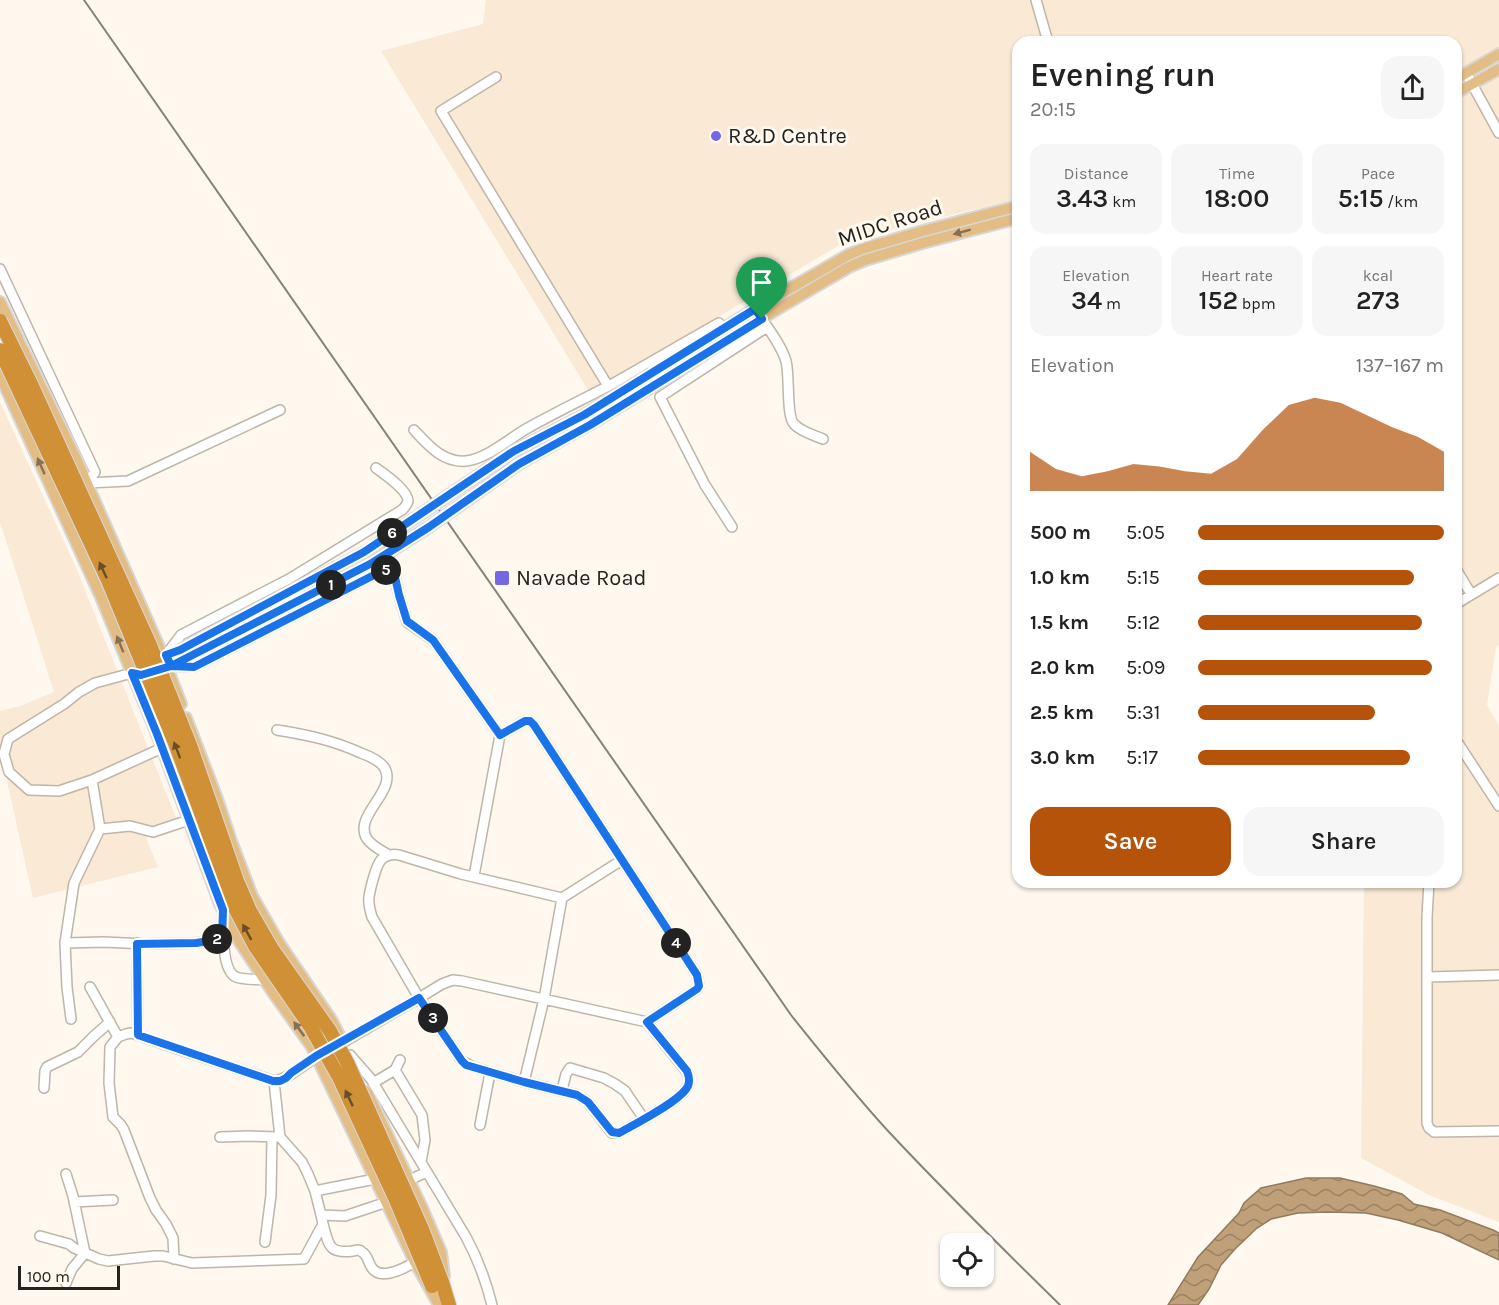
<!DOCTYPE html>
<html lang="en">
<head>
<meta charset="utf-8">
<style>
  body { margin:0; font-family:Karla,sans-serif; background:#f6f6f6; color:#222; height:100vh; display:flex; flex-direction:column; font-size:22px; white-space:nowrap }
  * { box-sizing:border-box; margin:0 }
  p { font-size:20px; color:#767676 }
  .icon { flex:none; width:33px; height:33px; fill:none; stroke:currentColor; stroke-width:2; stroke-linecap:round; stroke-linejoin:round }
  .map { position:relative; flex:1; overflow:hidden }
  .drawer { position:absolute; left:1012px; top:36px; width:450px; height:852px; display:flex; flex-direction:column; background:#fff; border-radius:18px; box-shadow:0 2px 4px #0004 }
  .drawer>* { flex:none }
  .controls { position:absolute; left:940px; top:1233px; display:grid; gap:12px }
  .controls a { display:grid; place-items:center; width:54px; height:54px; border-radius:12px; background:#fff; box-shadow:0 2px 4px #0004; font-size:30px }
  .scale { position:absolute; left:18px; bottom:15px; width:102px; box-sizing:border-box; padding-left:6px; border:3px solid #26221d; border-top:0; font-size:16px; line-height:21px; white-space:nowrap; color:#26221d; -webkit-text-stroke:4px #fef8ef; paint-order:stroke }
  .pin { position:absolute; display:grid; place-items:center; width:51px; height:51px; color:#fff; margin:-62px -26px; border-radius:50% 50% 50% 0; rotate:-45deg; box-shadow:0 0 6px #0007 }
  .pin .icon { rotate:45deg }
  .km { position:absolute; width:30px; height:30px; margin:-15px; border-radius:50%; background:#222; color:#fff; font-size:16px; line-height:30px; text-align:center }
  .round { display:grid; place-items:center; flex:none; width:63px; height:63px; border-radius:18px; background:#f6f6f6 }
  .head { display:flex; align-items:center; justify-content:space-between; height:102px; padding:0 18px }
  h1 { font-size:33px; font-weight:600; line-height:45px }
  .figures { display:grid; grid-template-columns:repeat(3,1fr); gap:9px; height:102px; padding:6px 18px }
  .figures div { display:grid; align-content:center; border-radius:15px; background:#f6f6f6; text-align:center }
  .figures b { font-size:26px; font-weight:600 }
  .figures small { font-size:16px; font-weight:400 }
  .figures p { font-size:16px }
  .chart { height:168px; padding:12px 18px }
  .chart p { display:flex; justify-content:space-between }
  .chart svg { width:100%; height:108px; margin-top:6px; fill:#b45309; opacity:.7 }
  .button { display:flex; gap:12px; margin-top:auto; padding:12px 18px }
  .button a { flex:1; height:69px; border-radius:18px; background:#b45309; color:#fff; font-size:24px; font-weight:600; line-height:69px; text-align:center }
  .button a+a { background:#f6f6f6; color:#222 }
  ul { padding:0 18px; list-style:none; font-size:20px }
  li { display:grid; grid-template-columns:96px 72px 1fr; align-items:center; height:45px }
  li i { height:15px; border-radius:8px; background:#b45309 }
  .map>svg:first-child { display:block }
  .built { fill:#fae9d5 }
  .water { fill:url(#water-waves); stroke:#927a5d; stroke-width:1.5 }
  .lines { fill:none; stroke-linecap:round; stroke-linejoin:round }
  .minor-casing { stroke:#bfb5a8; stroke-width:12 }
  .major-casing { stroke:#d8d7d6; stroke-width:14 }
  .highway-casing { stroke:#d8d7d6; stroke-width:16 }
  .minor { stroke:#fff; stroke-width:9 }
  .major { stroke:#e3bd86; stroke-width:10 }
  .highway { stroke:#d09136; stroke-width:14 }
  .rail { stroke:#87827b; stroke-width:2 }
  .major-bridge-casing { stroke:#d8d7d6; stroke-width:14; stroke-linecap:butt }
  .highway-bridge-casing { stroke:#d8d7d6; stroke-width:16; stroke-linecap:butt }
  .major-bridge { stroke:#e3bd86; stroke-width:10 }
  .highway-bridge { stroke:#d09136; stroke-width:14 }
  .oneway { fill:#847052 }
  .oneway2 { fill:#6a4e27 }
  .route-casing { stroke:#fff; stroke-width:12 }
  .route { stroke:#1a73e8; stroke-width:8 }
  .poi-dot { fill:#7567e2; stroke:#fef8ef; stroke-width:2 }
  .labels { text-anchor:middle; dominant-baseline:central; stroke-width:6; stroke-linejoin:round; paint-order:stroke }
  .poi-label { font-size:22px; fill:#26221d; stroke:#fef8ef; text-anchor:start }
  .street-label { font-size:22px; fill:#26221d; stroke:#fef8ef }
</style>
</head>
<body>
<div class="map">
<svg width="1499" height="1305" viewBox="0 0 1499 1305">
  <defs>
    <pattern id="water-waves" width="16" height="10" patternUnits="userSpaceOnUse" patternTransform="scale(1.5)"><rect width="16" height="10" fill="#c0a078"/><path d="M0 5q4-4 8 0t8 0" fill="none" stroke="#9c8262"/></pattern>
  </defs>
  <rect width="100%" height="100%" fill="#fef8ef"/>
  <path class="built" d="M486 0H1499V645L1496 647 1487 705 1499 725V1222L1429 1195 1361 1158 1364 882H1456V42H1018V199L848 240 590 393 381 51 483 24Z
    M0 402 77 570 178 823 146 838 158 867 33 898 0 749V711L20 706 54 692 0 522Z"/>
  <path class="water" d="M1306 1178H1340L1374 1186 1402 1194 1414 1204 1440 1210 1493 1230 1499 1233V1260L1442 1233 1398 1220 1366 1213 1328 1212 1298 1213 1271 1219 1257 1228 1235 1249 1221 1265 1209 1289 1198 1305H1168L1198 1257 1239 1213 1244 1203 1261 1188Z"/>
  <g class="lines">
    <g class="minor-casing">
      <path id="minor" d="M1036 0 1048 42
        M1466 73 1499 133
        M496 77 441 111 608 386
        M0 269 95 472 87 483
        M755 309C765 324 781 344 786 361 790 376 786 416 794 424 801 432 814 435 823 439
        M414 430C428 445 443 463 466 461 486 459 509 439 526 429 556 412 586 398 616 382 650 363 685 342 719 323L723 329
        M376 468C384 474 408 490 408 501 407 505 405 507 402 510L289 579 181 635 166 655 171 666 194 667 380 572 386 570 391 571 395 577 399 595 407 622 433 640 500 735 474 876
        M87 483 128 481 280 410
        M732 527 705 485 660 397 767 327
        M1456 569 1471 594
        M1456 604 1499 578
        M132 673 95 683 79 692 64 704 8 739 4 754 9 772 29 790 59 791 92 780 162 748
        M277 730C308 735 332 740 361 753 369 756 379 760 384 767 399 791 352 815 367 839 372 846 382 851 389 855
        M1456 740 1499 806
        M100 829 130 826 153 832 189 820
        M622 860 562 898 461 874 399 855C393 854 386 855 381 860 376 865 370 890 369 897 368 904 370 910 372 917L419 998 462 1061 473 1067 524 1082 577 1095 588 1102 612 1133H619C635 1124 681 1101 688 1086 690 1081 689 1077 687 1072L647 1022
        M1429 882 1427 917V1123L1429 1128 1434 1132 1499 1131
        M223 910C223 925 221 971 236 977 244 980 256 979 264 980
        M65 943 104 942 146 944 196 943 223 939
        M137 943V964L138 1035
        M1428 977 1499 975
        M90 987 118 1037
        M71 1019 67 987 65 943 74 883 100 829 92 780
        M335 1047 419 998 442 984 453 980 462 981 647 1022 697 989 699 986 697 975 534 725 530 721H525L500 735
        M350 1055 371 1079 466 1237C478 1259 486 1281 492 1305
        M395 1070 422 1115 425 1140 421 1162
        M524 1082 544 999 562 898
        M373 1083 395 1070 400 1060
        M44 1088 45 1071 47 1067 78 1052 94 1036 110 1022
        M562 1090 566 1074 570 1068 604 1078 615 1084 625 1091 644 1119
        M480 1125 490 1073
        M220 1137 249 1136 278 1137
        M409 1180 427 1172
        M315 1191 375 1179
        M74 1202 113 1200
        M321 1215 345 1216 387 1202
        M323 1224C329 1245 328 1254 353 1251 357 1250 359 1249 362 1252 368 1255 368 1263 372 1268 381 1281 405 1268 415 1262
        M40 1236 69 1244 74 1248 99 1259 108 1261 154 1256H163L192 1263 304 1259 323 1224 321 1215 315 1191 308 1174 302 1162 280 1137 274 1081
        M265 1242 271 1195 272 1137
        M174 1259 173 1238 166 1224 156 1210 150 1198 124 1130 121 1125 113 1117 109 1083 110 1047 118 1037 126 1034 131 1033 138 1035 175 1048 274 1081C287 1081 309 1060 323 1053
        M66 1283 72 1269 85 1253 73 1196 66 1174"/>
    </g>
    <g class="major-casing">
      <path id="major" d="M1456 79 1499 54
        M1456 93 1499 69
        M0 302 77 461 159 647 181 704
        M652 373 768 301 848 255 862 249 923 231 1018 206
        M0 375 101 597 123 651 157 734 220 904 239 941 274 994 312 1047 415 1262 439 1305
        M660 382 774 311 849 267 865 260 926 242 1018 218
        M136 667 138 666 180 650
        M160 670 185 660
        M186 718 216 796 231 841 252 896 279 943 332 1021 339 1035
        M367 1092 422 1208 441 1252 444 1276"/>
    </g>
    <g class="highway-casing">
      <path id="highway" d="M442 1282 449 1305"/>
    </g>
    <use href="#minor" class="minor"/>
    <use href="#major" class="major"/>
    <use href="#highway" class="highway"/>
    <path class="rail" d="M84 0 791 1015C823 1055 854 1094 889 1132 944 1191 1002 1248 1060 1305"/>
    <g class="major-bridge-casing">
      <path id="major-bridge" d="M180 650 365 552 514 451 584 415 652 373
        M185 660 372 563 429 527 519 464 589 425 660 382"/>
    </g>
    <g class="highway-bridge-casing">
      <path id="highway-bridge" d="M0 321 30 382 150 645 190 745 237 881 250 911 272 949 330 1031 347 1062 422 1229 442 1282
        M0 350 108 580 175 743 204 821 228 895 255 946 310 1026 339 1077 396 1200 432 1286"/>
    </g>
    <use href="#major-bridge" class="major-bridge"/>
    <use href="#highway-bridge" class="highway-bridge"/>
  </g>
  <defs><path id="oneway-solid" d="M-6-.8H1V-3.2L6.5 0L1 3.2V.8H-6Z" transform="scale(1.5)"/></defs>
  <g class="oneway">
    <use href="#oneway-solid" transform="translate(962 232) rotate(165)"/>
    <use href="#oneway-solid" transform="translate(41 466) rotate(-114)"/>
    <use href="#oneway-solid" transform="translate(120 644) rotate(-112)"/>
    <use href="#oneway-solid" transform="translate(299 1029) rotate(-126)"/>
  </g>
  <g class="oneway2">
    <use href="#oneway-solid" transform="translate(103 570) rotate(-115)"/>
    <use href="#oneway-solid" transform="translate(177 750) rotate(-111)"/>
    <use href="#oneway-solid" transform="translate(247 932) rotate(-119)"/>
    <use href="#oneway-solid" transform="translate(349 1098) rotate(-115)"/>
  </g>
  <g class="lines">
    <g class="route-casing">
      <path id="route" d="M762 319 590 425 519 464 429 527 372 563 171 666 141 675 132 673 157 734 223 910 222 939 196 943 137 944 138 1035 273 1081H280L286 1078 291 1073 316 1056 419 998 462 1061 466 1065 524 1082 577 1095 588 1102 612 1132 619 1133C635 1124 681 1101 688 1086 690 1081 689 1076 687 1071L647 1022 697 989 699 986 697 975 534 725 530 721H525L500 735 433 640 407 621 399 595 395 577 391 571 386 570 380 572 194 667 171 666 166 655 180 650 364 552 514 451 584 415 755 309 762 319"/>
    </g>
    <use href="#route" class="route"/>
  </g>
  <g class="poi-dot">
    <circle cx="716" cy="136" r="6"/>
    <rect x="494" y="570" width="16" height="16" rx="3"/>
  </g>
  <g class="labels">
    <g class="poi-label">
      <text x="728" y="136">R&amp;D Centre</text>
      <text x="516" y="578">Navade Road</text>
    </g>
    <g class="street-label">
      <text transform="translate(890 223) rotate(-18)">MIDC Road</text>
    </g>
  </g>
</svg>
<div class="controls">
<a><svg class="icon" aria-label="locate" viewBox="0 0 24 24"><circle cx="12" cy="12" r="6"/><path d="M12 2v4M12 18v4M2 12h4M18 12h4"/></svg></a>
</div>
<div class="scale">100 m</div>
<div class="pin" style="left:762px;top:319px;background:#1e9e55"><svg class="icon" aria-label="arrive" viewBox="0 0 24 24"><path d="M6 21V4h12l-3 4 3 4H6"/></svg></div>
<b class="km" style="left:331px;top:585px">1</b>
<b class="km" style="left:217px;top:939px">2</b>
<b class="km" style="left:433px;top:1018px">3</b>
<b class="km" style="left:676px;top:943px">4</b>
<b class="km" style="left:386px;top:570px">5</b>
<b class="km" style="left:392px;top:533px">6</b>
<section class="drawer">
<div class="head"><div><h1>Evening run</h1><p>20:15</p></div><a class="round"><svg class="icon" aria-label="share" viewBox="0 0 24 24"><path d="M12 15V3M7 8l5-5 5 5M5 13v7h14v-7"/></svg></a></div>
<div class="figures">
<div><p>Distance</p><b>3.43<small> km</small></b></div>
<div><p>Time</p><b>18:00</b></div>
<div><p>Pace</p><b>5:15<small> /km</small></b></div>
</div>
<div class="figures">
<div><p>Elevation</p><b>34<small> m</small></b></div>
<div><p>Heart rate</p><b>152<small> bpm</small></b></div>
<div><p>kcal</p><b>273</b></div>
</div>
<div class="chart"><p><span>Elevation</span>137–167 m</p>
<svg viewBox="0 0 160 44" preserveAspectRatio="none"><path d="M0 44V28L10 35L20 38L30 36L40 33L50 34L60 36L70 37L80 31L90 19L100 9L110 6L120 8L130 13L140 18L150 22L160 28V44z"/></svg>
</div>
<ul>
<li><b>500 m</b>5:05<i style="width:100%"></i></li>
<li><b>1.0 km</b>5:15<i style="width:88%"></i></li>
<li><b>1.5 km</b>5:12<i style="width:91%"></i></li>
<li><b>2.0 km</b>5:09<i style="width:95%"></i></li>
<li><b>2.5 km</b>5:31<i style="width:72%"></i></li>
<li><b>3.0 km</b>5:17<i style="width:86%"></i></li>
</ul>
<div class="button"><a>Save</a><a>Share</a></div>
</section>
</div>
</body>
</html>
